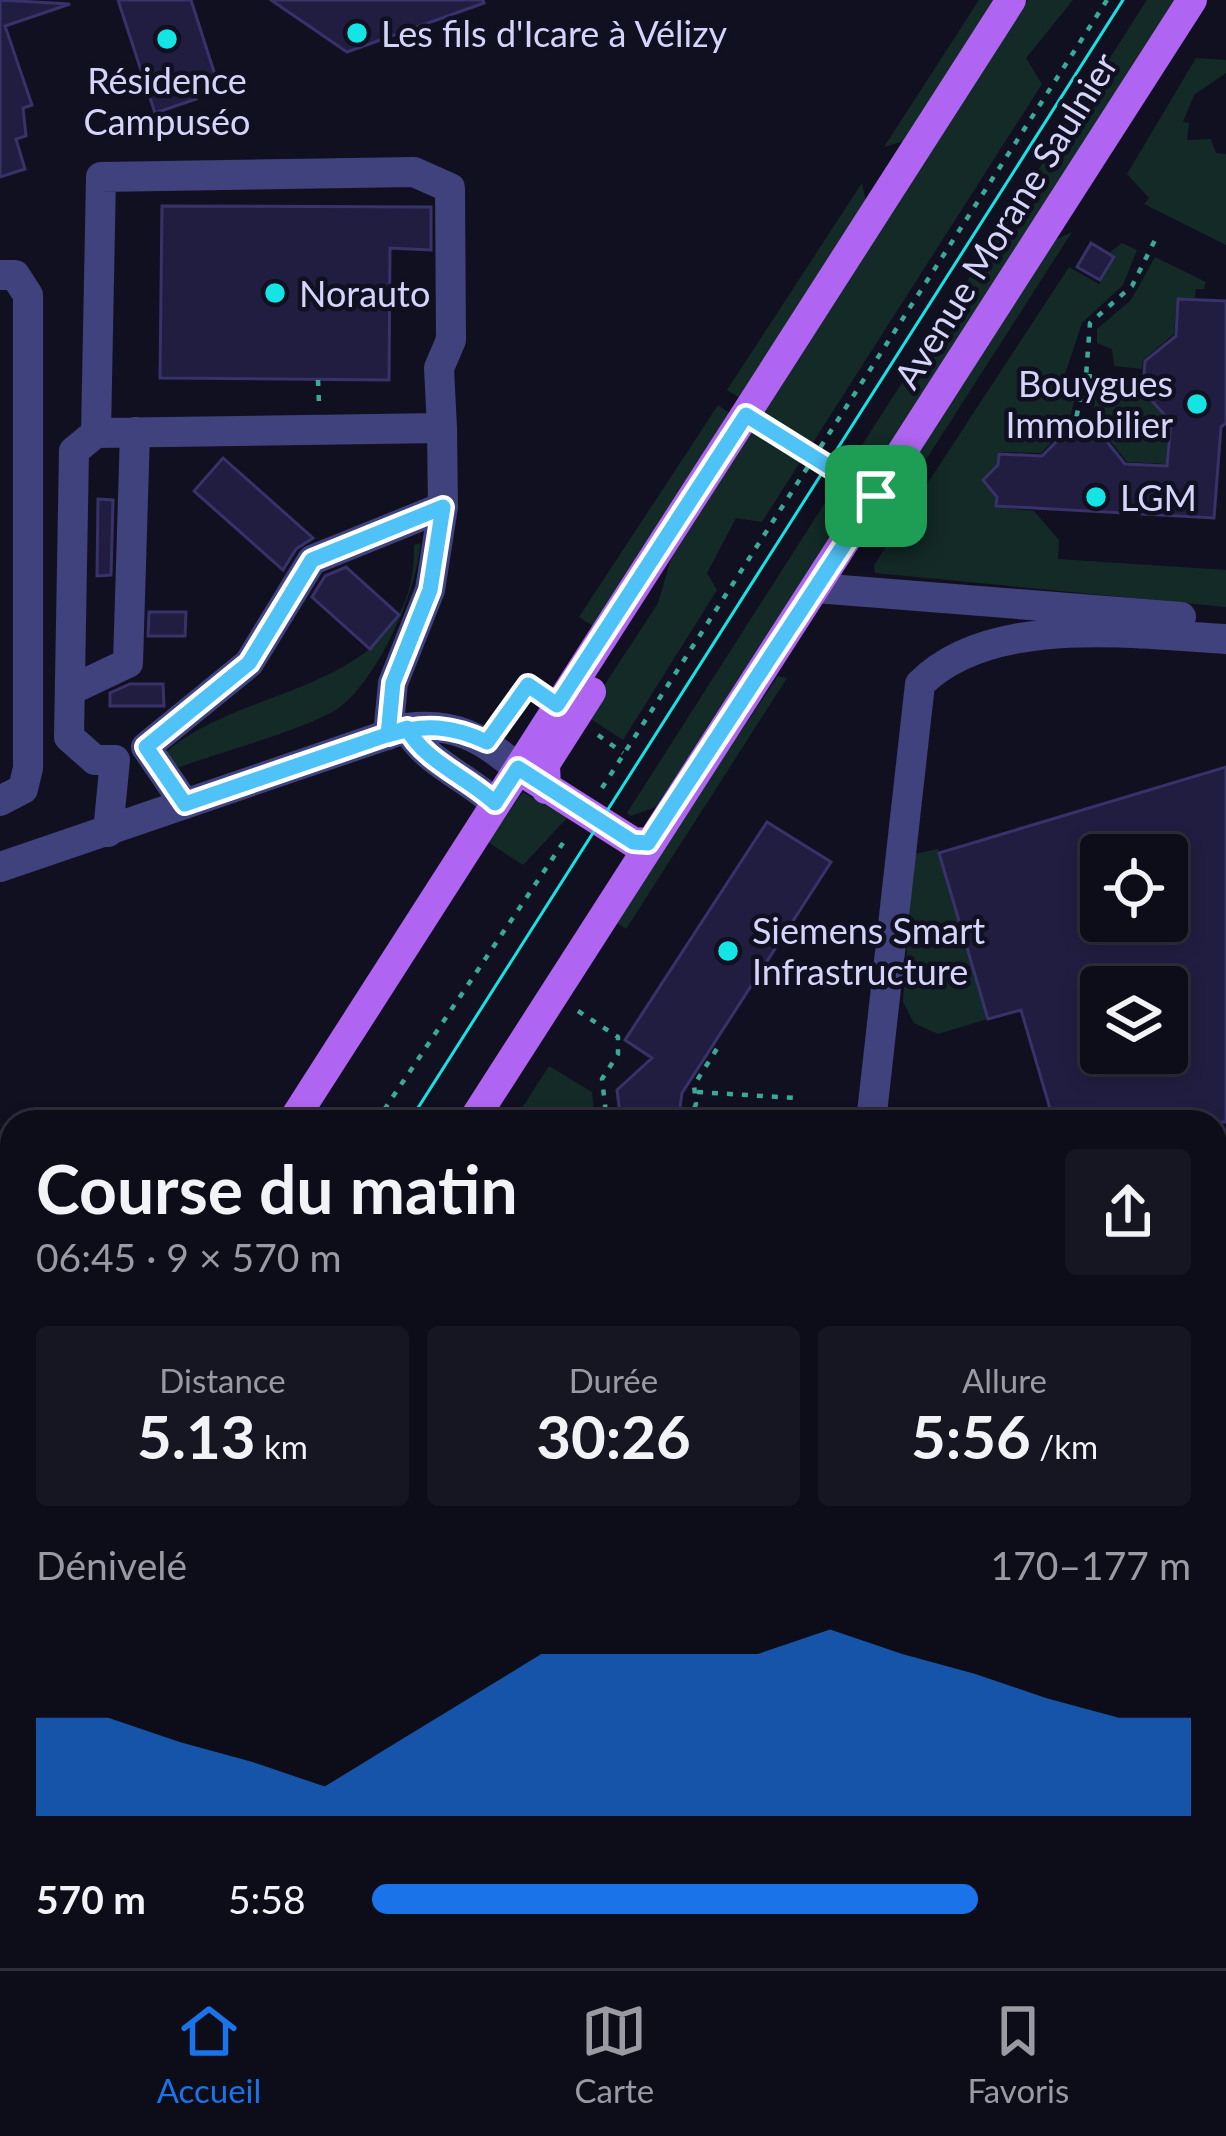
<!DOCTYPE html>
<html lang="fr">
<head>
<meta charset="utf-8">
<style>
  body { margin:0; font-family:Lato,sans-serif; background:#161522; color:#f1f3f6; height:100vh; display:flex; flex-direction:column; font-size:45px; white-space:nowrap }
  * { box-sizing:border-box; margin:0 }
  p { font-size:39px; color:#9a9ba2 }
  .icon { flex:none; width:66px; height:66px; fill:none; stroke:currentColor; stroke-width:2; stroke-linecap:round; stroke-linejoin:round }
  .map { position:relative; flex:1; overflow:hidden }
  .panel { position:absolute; left:0px; top:1110px; width:1227px; height:858px; display:flex; flex-direction:column; background:#0d0c19; border-radius:36px 36px 0 0; box-shadow:0 6px 18px #0003,0 0 0 3px #2d2c38 }
  .panel>* { flex:none }
  .tools { position:absolute; left:1080px; top:834px; display:grid; gap:24px }
  .tools a { display:grid; place-items:center; width:108px; height:108px; border-radius:12px; background:#0d0c19; box-shadow:0 6px 18px #0003,0 0 0 3px #2d2c38; font-size:60px }
  .pin { position:absolute; display:grid; place-items:center; width:102px; height:102px; color:#fff; margin:-51px; border-radius:24px; box-shadow:0 6px 18px #0006 }
  .round { display:grid; place-items:center; flex:none; width:126px; height:126px; border-radius:12px; background:#161522 }
  .headline { display:flex; align-items:center; justify-content:space-between; height:204px; padding:0 36px }
  h1 { font-size:66px; font-weight:700; line-height:90px }
  .metrics { display:grid; grid-template-columns:repeat(3,1fr); gap:18px; height:204px; padding:12px 36px }
  .metrics div { display:grid; align-content:center; border-radius:12px; background:#161522; text-align:center }
  .metrics b { font-size:60px; font-weight:700 }
  .metrics small { font-size:33px; font-weight:400 }
  .metrics p { font-size:33px }
  .chart { height:336px; padding:24px 36px }
  .chart p { display:flex; justify-content:space-between }
  .chart svg { width:100%; height:216px; margin-top:12px; fill:#1a73e8; opacity:.7 }
  ul { padding:0 36px; list-style:none; font-size:39px }
  li { display:grid; grid-template-columns:192px 144px 1fr; align-items:center; height:90px }
  li i { height:30px; border-radius:15px; background:#1a73e8 }
  .dock { display:flex; justify-content:space-around; align-items:center; height:168px; border-top:3px solid #2d2c38; background:#0d0c19; font-size:33px; color:#9a9ba2 }
  .dock a { display:grid; justify-items:center; gap:6px }
  .dock .current { color:#1a73e8 }
  .map>svg:first-child { display:block }
  .green { fill:#132a27 }
  .building { fill:#211d40; stroke:#38326a; stroke-width:3; fill-rule:evenodd }
  .lines { fill:none; stroke-linecap:round; stroke-linejoin:round }
  .path { stroke:#3aa998; stroke-width:4.5; stroke-dasharray:6 9; stroke-linecap:butt }
  .minor { stroke:#3f427c; stroke-width:30 }
  .major { stroke:#af65f1; stroke-width:30 }
  .tram { stroke:#15e4e5; stroke-width:3 }
  .route-casing { stroke:#fff; stroke-width:24 }
  .route { stroke:#4fc3f7; stroke-width:15 }
  .poi-dot { fill:#15e4e5; stroke:#111021; stroke-width:4.5 }
  .labels { text-anchor:middle; dominant-baseline:central; stroke-width:9; stroke-linejoin:round; paint-order:stroke }
  .poi-label { font-size:36px; fill:#d5d4fb; stroke:#111021; text-anchor:start }
  .street-label { font-size:36px; fill:#d5d4fb; stroke:#111021 }
</style>
</head>
<body>
<div class="map">
<svg width="1226" height="1968" viewBox="0 0 1226 1968">
  <rect width="100%" height="100%" fill="#111021"/>
  <path class="green" d="M979 0H996L904 141 884 147Z
    M1028 0H1073L1026 58 1042 84 812 444 763 413Z
    M1147 0H1177L868 480 848 467Z
    M1196 58 1226 60V73L1194 95 1183 122 1189 123 1187 140 1211 139 1216 153 1226 154V245L1144 204 1149 198 1127 174Z
    M862 183 866 202 741 399 727 390Z
    M1072 232 900 500 892 495 1055 240Z
    M1122 243 1137 250 1123 285 1082 323 1064 377 1076 395 1067 428 1041 453 998 452 996 471 981 480 995 488V507L1034 511 1059 540 1058 559 1226 570V607L875 573 874 565 1069 267 1099 284 1116 257 1110 252Z
    M1155 257 1206 282 1204 289H1196L1195 298H1177L1174 334 1143 360 1142 369 1114 366 1112 349 1097 343V329L1131 300Z
    M1114 383 1142 387 1169 422 1166 464 1127 462 1102 431H1091L1095 399 1107 396Z
    M718 405 732 415 593 626 579 617Z
    M753 428 802 459 762 522 736 518 707 573 717 590 623 740 585 715 658 603 671 559Z
    M837 484 857 497 656 807 631 816 627 813Z
    M420 543C419 590 373 691 331 713 284 736 229 749 180 767L172 765 166 752C249 680 417 694 414 545Z
    M778 676 787 678 626 929 614 921Z
    M523 792 567 818 523 865 488 842Z
    M938 849 988 1019 938 1034 914 1023 903 1002 914 854Z
    M549 1066 592 1092 595 1122H513Z
    M1215 1814 1226 1833 1220 1968H1186L1187 1956H1215Z
    M830 1956H952L951 1968H829Z"/>
  <path class="building" d="M0 0 70 4 5 26 32 105 23 108 26 136 16 139 25 169 0 177Z
    M118 0H191L216 78 190 86 196 99 155 113Z
    M271 0H483L484 3 347 52Z
    M162 206 431 207V250L390 248 389 380 160 378Z
    M1091 243 1114 257 1100 280 1077 267Z
    M1178 299 1226 301V423L1221 427 1214 518 996 506 997 497 983 480 998 465 999 454 1042 456 1067 431 1100 433 1125 464 1167 466 1171 422 1143 391 1145 361 1176 336Z
    M223 458 313 538 296 549 283 570 194 491Z
    M98 499 113 500 111 575 97 576Z
    M346 567 399 615 370 649 312 597 325 576Z
    M149 612H186L185 636H148Z
    M130 684H163L164 706H110V693Z
    M1226 767V1122H1054L1021 1010 988 1019 939 853ZM1101 855H1167V921H1101ZM1101 987H1167V1053H1101Z
    M767 822 831 862 682 1093 678 1122H621L617 1090 652 1058 625 1040Z"/>
  <g class="lines">
    <path class="path" d="M1086 376 1144 381
      M318 380 319 404
      M769 429 851 480
      M1073 431 1086 376 1090 323 1132 286 1157 236
      M503 719 528 684 533 688
      M598 735 623 753
      M602 788 1107 0
      M578 1011 618 1037V1054L602 1079 607 1122
      M697 1092 795 1098
      M376 1122 567 837
      M689 1122 696 1104 694 1085 720 1044
      M1215 1509 1226 1510
      M0 1726 12 1704
      M0 1910 12 1891
      M1 1968 12 1953"/>
    <path class="minor" d="M0 275H15L28 295V768L23 789 0 801
      M96 433 101 177 414 172 450 188 451 340 439 368 442 428
      M816 588 1181 617
      M71 690 128 663 135 432
      M407 728C424 761 467 777 495 803
      M185 804 146 747 249 663 312 560 443 507
      M108 832 115 760H95L69 737 74 451 96 433 442 428 443 507 430 590 393 683 388 735
      M0 867 407 728C454 722 483 738 517 768
      M871 1122 920 684C990 613 1135 634 1226 639
      M1215 1473 1226 1474
      M1215 1585H1226
      M525 1968 526 1956"/>
    <path class="major" d="M532 778 633 842 648 843
      M546 789 545 764 591 692
      M292 1122 1011 0
      M472 1122 1192 0
      M0 1584 12 1566
      M0 1654 12 1633
      M0 1858 12 1839"/>
    <path class="tram" d="M409 1122 1123 0
      M0 1758 12 1739"/>
  </g>
  <g class="lines">
    <g class="route-casing">
      <path id="route" d="M876 496 746 415 557 705 528 685 487 742C453 726 424 723 388 735L393 683 430 590 443 507 312 560 249 663 146 747 185 804 407 728C424 761 467 777 495 803L518 768 633 842 648 843 876 496"/>
    </g>
    <use href="#route" class="route"/>
  </g>
  <g class="poi-dot">
    <circle cx="357" cy="33" r="12"/>
    <circle cx="167" cy="39" r="12"/>
    <circle cx="275" cy="293" r="12"/>
    <circle cx="1197" cy="404" r="12"/>
    <circle cx="1096" cy="497" r="12"/>
    <circle cx="728" cy="951" r="12"/>
  </g>
  <g class="labels">
    <g class="poi-label">
      <text x="381" y="33">Les fils d'Icare à Vélizy</text>
      <text x="167" y="80" text-anchor="middle">Résidence<tspan x="167" dy="41">Campuséo</tspan></text>
      <text x="299" y="293">Norauto</text>
      <text x="1173" y="383" text-anchor="end">Bouygues<tspan x="1173" dy="41">Immobilier</tspan></text>
      <text x="1120" y="497">LGM</text>
      <text x="752" y="930">Siemens Smart<tspan x="752" dy="41">Infrastructure</tspan></text>
    </g>
    <g class="street-label">
      <text transform="translate(1005 220) rotate(-58)">Avenue Morane Saulnier</text>
    </g>
  </g>
</svg>
<div class="tools">
<a><svg class="icon" aria-label="locate" viewBox="0 0 24 24"><circle cx="12" cy="12" r="6"/><path d="M12 2v4M12 18v4M2 12h4M18 12h4"/></svg></a>
<a><svg class="icon" aria-label="layers" viewBox="0 0 24 24"><path d="M12 4l9 5-9 5-9-5zM3 14l9 5 9-5"/></svg></a>
</div>
<div class="pin" style="left:876px;top:496px;background:#1e9e55"><svg class="icon" aria-label="arrive" viewBox="0 0 24 24"><path d="M6 21V4h12l-3 4 3 4H6"/></svg></div>
<section class="panel">
<div class="headline"><div><h1>Course du matin</h1><p>06:45 · 9 × 570 m</p></div><a class="round"><svg class="icon" aria-label="share" viewBox="0 0 24 24"><path d="M12 15V3M7 8l5-5 5 5M5 13v7h14v-7"/></svg></a></div>
<div class="metrics">
<div><p>Distance</p><b>5.13<small> km</small></b></div>
<div><p>Durée</p><b>30:26</b></div>
<div><p>Allure</p><b>5:56<small> /km</small></b></div>
</div>
<div class="chart"><p><span>Dénivelé</span>170–177 m</p>
<svg viewBox="0 0 160 44" preserveAspectRatio="none"><path d="M0 44V24L10 24L20 29L30 33L40 38L50 29L60 20L70 11L80 11L90 11L100 11L110 6L120 11L130 15L140 20L150 24L160 24V44z"/></svg>
</div>
<ul>
<li><b>570 m</b>5:58<i style="width:74%"></i></li>
</ul>
</section>
</div>
<nav class="dock">
<a class="current"><svg class="icon" aria-label="home" viewBox="0 0 24 24"><path d="M3 11l9-7 9 7M6 9v11h12V9"/></svg>Accueil</a>
<a><svg class="icon" aria-label="map" viewBox="0 0 24 24"><path d="M3 6l6-2 6 2 6-2v14l-6 2-6-2-6 2zM9 4v14M15 6v14"/></svg>Carte</a>
<a><svg class="icon" aria-label="saved" viewBox="0 0 24 24"><path d="M7 4h10v16l-5-4-5 4z"/></svg>Favoris</a>
</nav>
</body>
</html>
